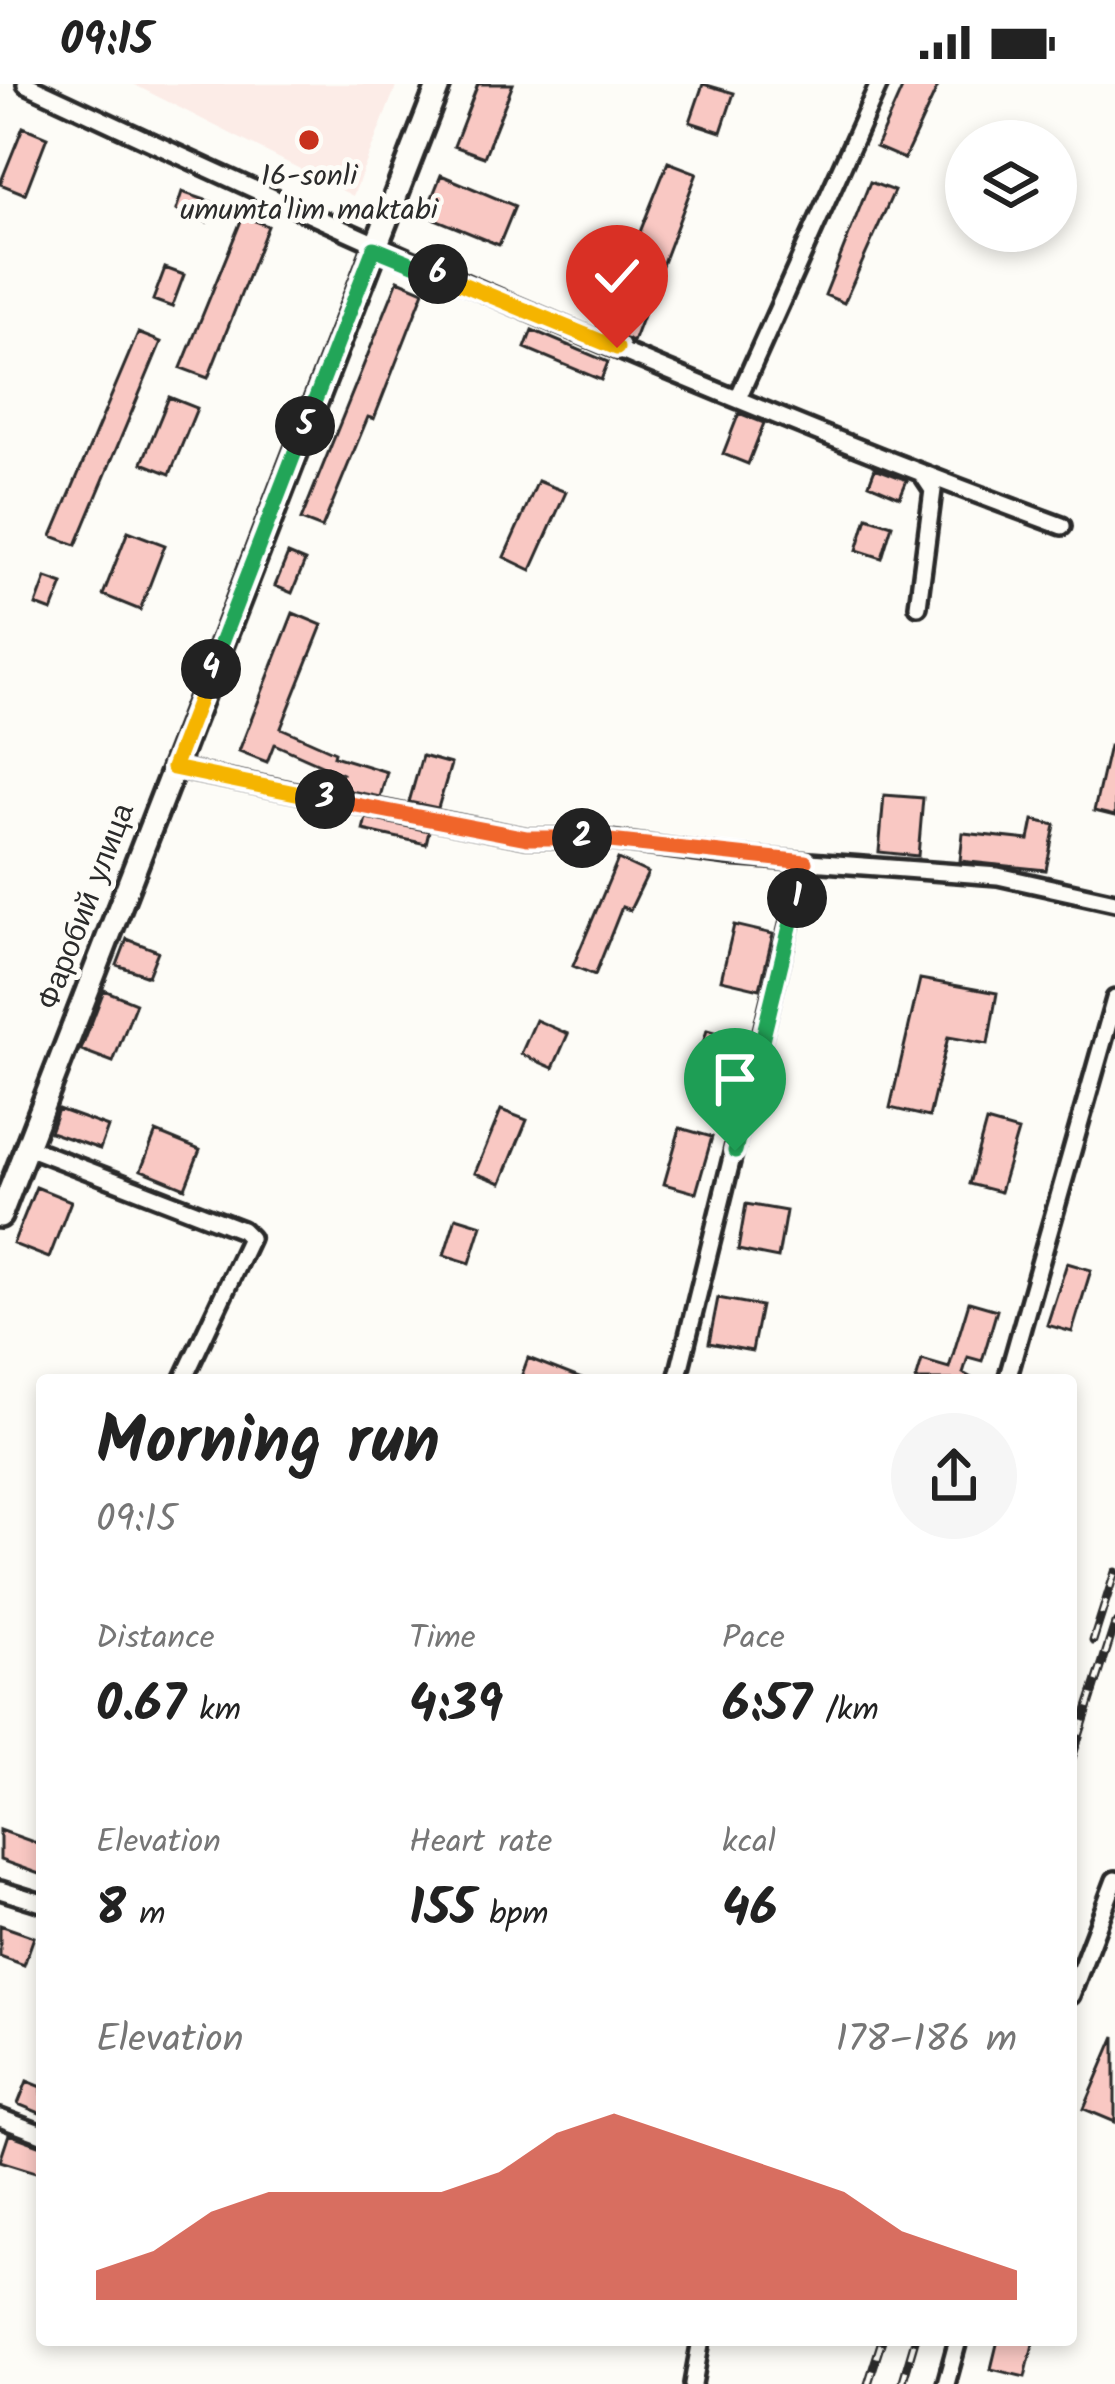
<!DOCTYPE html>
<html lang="en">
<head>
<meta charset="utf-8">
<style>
  body { margin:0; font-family:Kalam,sans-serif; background:#f6f6f6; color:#222; height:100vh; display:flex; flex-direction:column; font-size:45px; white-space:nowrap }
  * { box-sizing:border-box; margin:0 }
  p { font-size:39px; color:#767676 }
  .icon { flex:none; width:66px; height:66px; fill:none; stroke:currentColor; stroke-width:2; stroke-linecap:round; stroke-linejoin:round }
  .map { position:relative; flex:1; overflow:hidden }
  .side { position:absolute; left:36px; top:1290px; width:1041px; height:972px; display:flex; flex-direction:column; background:#fff; border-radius:12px; box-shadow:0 6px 18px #0003 }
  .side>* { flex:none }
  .fabs { position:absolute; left:945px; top:36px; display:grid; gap:24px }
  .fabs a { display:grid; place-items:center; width:132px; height:132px; border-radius:50%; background:#fff; box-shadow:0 6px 18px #0003; font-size:60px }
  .pin { position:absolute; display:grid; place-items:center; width:102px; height:102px; color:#fff; margin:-123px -51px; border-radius:50% 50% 50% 0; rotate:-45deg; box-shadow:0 0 12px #0007 }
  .pin .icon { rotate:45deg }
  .km { position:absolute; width:60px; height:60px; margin:-30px; border-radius:50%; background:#222; color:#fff; font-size:33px; line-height:60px; text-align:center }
  .round { display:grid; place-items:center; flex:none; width:126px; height:126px; border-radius:63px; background:#f6f6f6 }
  .overview { display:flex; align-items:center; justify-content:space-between; height:204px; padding:0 60px }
  h1 { font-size:66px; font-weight:800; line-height:90px }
  .stats { display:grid; grid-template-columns:repeat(3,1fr); gap:18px; height:204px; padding:12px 60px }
  .stats div { display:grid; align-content:center }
  .stats b { font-size:51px; font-weight:800 }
  .stats small { font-size:33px; font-weight:400 }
  .stats p { font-size:33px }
  .chart { height:336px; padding:24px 60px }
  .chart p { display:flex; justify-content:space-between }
  .chart svg { width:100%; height:216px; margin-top:12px; fill:#c8321e; opacity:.7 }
  .status { display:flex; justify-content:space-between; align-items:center; height:84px; padding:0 60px; background:#fff; direction:ltr }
  .status svg { height:33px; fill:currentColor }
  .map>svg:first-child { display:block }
  .built { fill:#fcece7 }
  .building { fill:#f9c8c3; stroke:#2b2b2b; stroke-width:3 }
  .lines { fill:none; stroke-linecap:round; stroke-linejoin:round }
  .street-casing { stroke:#2b2b2b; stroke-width:24 }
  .secondary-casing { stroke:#2b2b2b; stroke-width:30 }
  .street { stroke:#fdfcf7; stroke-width:15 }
  .secondary { stroke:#fdfcf7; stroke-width:21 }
  .rail-casing { stroke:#2b2b2b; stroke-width:9 }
  .rail { stroke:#fdfcf7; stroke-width:4.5; stroke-dasharray:14; stroke-linecap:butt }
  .split-1-casing { stroke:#fff; stroke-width:24 }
  .split-2-casing { stroke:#fff; stroke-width:24 }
  .split-3-casing { stroke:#fff; stroke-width:24 }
  .split-4-casing { stroke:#fff; stroke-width:24 }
  .split-5-casing { stroke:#fff; stroke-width:24 }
  .split-6-casing { stroke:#fff; stroke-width:24 }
  .split-7-casing { stroke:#fff; stroke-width:24 }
  .split-1 { stroke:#22a559; stroke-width:15 }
  .split-2 { stroke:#f0652b; stroke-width:15 }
  .split-3 { stroke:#f0652b; stroke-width:15 }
  .split-4 { stroke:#f5b400; stroke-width:15 }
  .split-5 { stroke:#22a559; stroke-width:15 }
  .split-6 { stroke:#22a559; stroke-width:15 }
  .split-7 { stroke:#f5b400; stroke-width:15 }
  .poi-dot { fill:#c8321e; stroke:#fdfcf7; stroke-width:4.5 }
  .labels { text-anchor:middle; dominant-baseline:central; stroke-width:10; stroke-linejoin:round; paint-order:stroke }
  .poi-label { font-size:30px; fill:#2b2b2b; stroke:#fdfcf7 }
  .street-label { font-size:30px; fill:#2b2b2b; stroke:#fdfcf7 }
</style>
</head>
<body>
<div class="status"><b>09:15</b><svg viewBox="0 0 49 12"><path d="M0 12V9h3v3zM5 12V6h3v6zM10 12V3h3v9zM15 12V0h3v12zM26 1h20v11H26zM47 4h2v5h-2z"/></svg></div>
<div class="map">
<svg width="1115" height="2300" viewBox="0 0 1115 2300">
  <rect width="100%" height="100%" fill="#fdfcf7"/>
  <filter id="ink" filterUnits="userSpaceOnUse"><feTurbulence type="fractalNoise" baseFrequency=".00833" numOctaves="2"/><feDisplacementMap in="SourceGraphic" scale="24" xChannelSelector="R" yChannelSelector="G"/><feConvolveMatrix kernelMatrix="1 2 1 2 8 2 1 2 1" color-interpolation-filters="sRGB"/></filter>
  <g filter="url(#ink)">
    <path class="built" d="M133 0H397L353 112Z"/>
    <path class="building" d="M478 0H513L484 73 454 62Z
      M703 0 734 9 721 48 690 38Z
      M904 0H939L904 75 876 63Z
      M23 43 47 53 25 110 0 100Z
      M668 78 697 89 633 258 597 243 617 185 624 188Z
      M441 91 515 122 499 161 425 131Z
      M870 98 894 107 844 219 825 211Z
      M182 108 214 119 207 138 176 126Z
      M243 132 268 142 208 294 181 284Z
      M165 184 184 191 172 223 153 216Z
      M398 196 424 207 374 335 368 333 322 444 301 436Z
      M532 246 608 278 601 296 525 264Z
      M138 249 161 258 76 461 52 452Z
      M169 313 197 324 170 390 142 379Z
      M739 329 764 339 748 380 723 370Z
      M875 384 907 396 900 413 869 400Z
      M538 397 566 408 531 486 504 473Z
      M867 433 892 441 882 474 857 466Z
      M128 447 165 461 140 526 103 511Z
      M288 470 305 477 292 509 275 502Z
      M46 494 63 500 52 527 36 521Z
      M293 529 322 541 281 644 335 668 334 672 387 688 380 713 337 704 342 690 274 660 267 678 239 667Z
      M1109 662H1115V732L1094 727Z
      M422 672 451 680 438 724 409 718Z
      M884 711 923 714 918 772 879 768Z
      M366 734 429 747 426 760 363 746Z
      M1033 736 1055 741 1046 786 960 777 963 749 1029 756Z
      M618 775 648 789 630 826 622 823 595 891 573 882Z
      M734 841 773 850 760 905 721 896Z
      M127 855 158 867 148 892 117 881Z
      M920 895 997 909 988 960 948 953 929 1033 890 1024Z
      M104 906 136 919 113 978 81 966Z
      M536 936 568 950 553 984 521 970Z
      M707 946 742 956 727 1010 691 1000Z
      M58 1025 108 1043 100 1065 50 1048Z
      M501 1026 527 1036 501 1099 475 1089Z
      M986 1038 1018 1047 1000 1108 969 1100Z
      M680 1044 712 1053 696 1109 664 1100Z
      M156 1048 200 1066 185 1104 141 1086Z
      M36 1103 71 1117 49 1174 13 1160Z
      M746 1120 786 1127 778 1174 738 1166Z
      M456 1133 482 1141 470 1179 444 1171Z
      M1067 1179 1091 1186 1072 1248 1047 1241Z
      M718 1214 761 1222 752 1267 709 1259Z
      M969 1218 997 1226 982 1277 968 1273 963 1289 975 1296H916L922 1276 949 1284Z
      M528 1274 582 1295 581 1296H520Z
      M0 1746 42 1761V1791L0 1776Z
      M0 1841 34 1853 24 1881 0 1872Z
      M1115 1952V2038L1084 2025Z
      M27 1997 42 2003V2030L18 2020Z
      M9 2050 42 2062V2090L0 2077Z
      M998 2256H1034L1025 2293 991 2285Z"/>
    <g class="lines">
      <g class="street-casing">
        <path id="street" d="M26 0C366 159 709 312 1062 442
          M738 314 879 0
          M918 522 933 406 923 391
          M173 684 527 754H593L729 772 998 792 1115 818
          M27 1063 242 1146 250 1154 183 1296
          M677 1296 805 778
          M1007 1296 1115 915
          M0 1806 42 1819
          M1071 1911 1115 1796
          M0 2034 42 2050
          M693 2300 701 2256
          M946 2300 958 2256"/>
      </g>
      <g class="secondary-casing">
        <path id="secondary" d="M0 1132 439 0"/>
      </g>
      <use href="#street" class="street"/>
      <use href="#secondary" class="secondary"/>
      <g class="rail-casing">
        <path id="rail" d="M1093 1557 1115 1488
          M1071 1677 1115 1540
          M868 2300 882 2256
          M902 2300 915 2256"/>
      </g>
      <use href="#rail" class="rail"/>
    </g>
  </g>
  <g class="lines" filter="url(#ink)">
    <g class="split-1-casing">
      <path id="split-1" d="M735 1067 797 814"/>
    </g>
    <g class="split-2-casing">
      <path id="split-2" d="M582 754 805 778 797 814"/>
    </g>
    <g class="split-3-casing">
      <path id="split-3" d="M325 715 527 754H582"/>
    </g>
    <g class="split-4-casing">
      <path id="split-4" d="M211 585 173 684 325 715"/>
    </g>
    <g class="split-5-casing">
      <path id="split-5" d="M211 585 305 342"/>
    </g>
    <g class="split-6-casing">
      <path id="split-6" d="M305 342 374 164 438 190"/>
    </g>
    <g class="split-7-casing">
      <path id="split-7" d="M438 190 617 264"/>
    </g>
    <use href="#split-1" class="split-1"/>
    <use href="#split-2" class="split-2"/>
    <use href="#split-3" class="split-3"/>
    <use href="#split-4" class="split-4"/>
    <use href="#split-5" class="split-5"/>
    <use href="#split-6" class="split-6"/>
    <use href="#split-7" class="split-7"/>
  </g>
  <circle class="poi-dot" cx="309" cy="56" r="12"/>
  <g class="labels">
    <g class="poi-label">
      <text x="309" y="93">16-sonli<tspan x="309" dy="34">umumta'lim maktabi</tspan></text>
    </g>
    <g class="street-label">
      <text transform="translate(87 823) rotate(-69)">Фаробий улица</text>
    </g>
  </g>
</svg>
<div class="fabs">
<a><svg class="icon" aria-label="layers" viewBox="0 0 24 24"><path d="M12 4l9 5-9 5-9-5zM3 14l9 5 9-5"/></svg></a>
</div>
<div class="pin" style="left:735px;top:1067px;background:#1e9e55"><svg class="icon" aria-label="arrive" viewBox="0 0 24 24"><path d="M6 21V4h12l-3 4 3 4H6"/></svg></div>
<div class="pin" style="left:617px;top:264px;background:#d93025"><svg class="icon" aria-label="check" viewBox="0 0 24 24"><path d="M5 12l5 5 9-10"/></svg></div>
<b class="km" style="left:797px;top:814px">1</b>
<b class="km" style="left:582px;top:754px">2</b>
<b class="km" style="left:325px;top:715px">3</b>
<b class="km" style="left:211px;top:585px">4</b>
<b class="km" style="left:305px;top:342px">5</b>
<b class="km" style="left:438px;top:190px">6</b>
<section class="side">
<div class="overview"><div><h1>Morning run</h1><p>09:15</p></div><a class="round"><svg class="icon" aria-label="share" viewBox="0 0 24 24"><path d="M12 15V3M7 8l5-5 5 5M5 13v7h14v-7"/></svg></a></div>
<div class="stats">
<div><p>Distance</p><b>0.67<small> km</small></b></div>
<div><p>Time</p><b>4:39</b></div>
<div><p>Pace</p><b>6:57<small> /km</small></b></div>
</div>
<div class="stats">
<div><p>Elevation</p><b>8<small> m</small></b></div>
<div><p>Heart rate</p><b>155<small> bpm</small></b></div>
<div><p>kcal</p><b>46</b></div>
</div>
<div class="chart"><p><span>Elevation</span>178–186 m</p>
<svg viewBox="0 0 160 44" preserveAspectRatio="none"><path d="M0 44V38L10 34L20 26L30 22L40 22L50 22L60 22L70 18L80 10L90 6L100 10L110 14L120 18L130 22L140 30L150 34L160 38V44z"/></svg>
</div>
</section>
</div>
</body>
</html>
